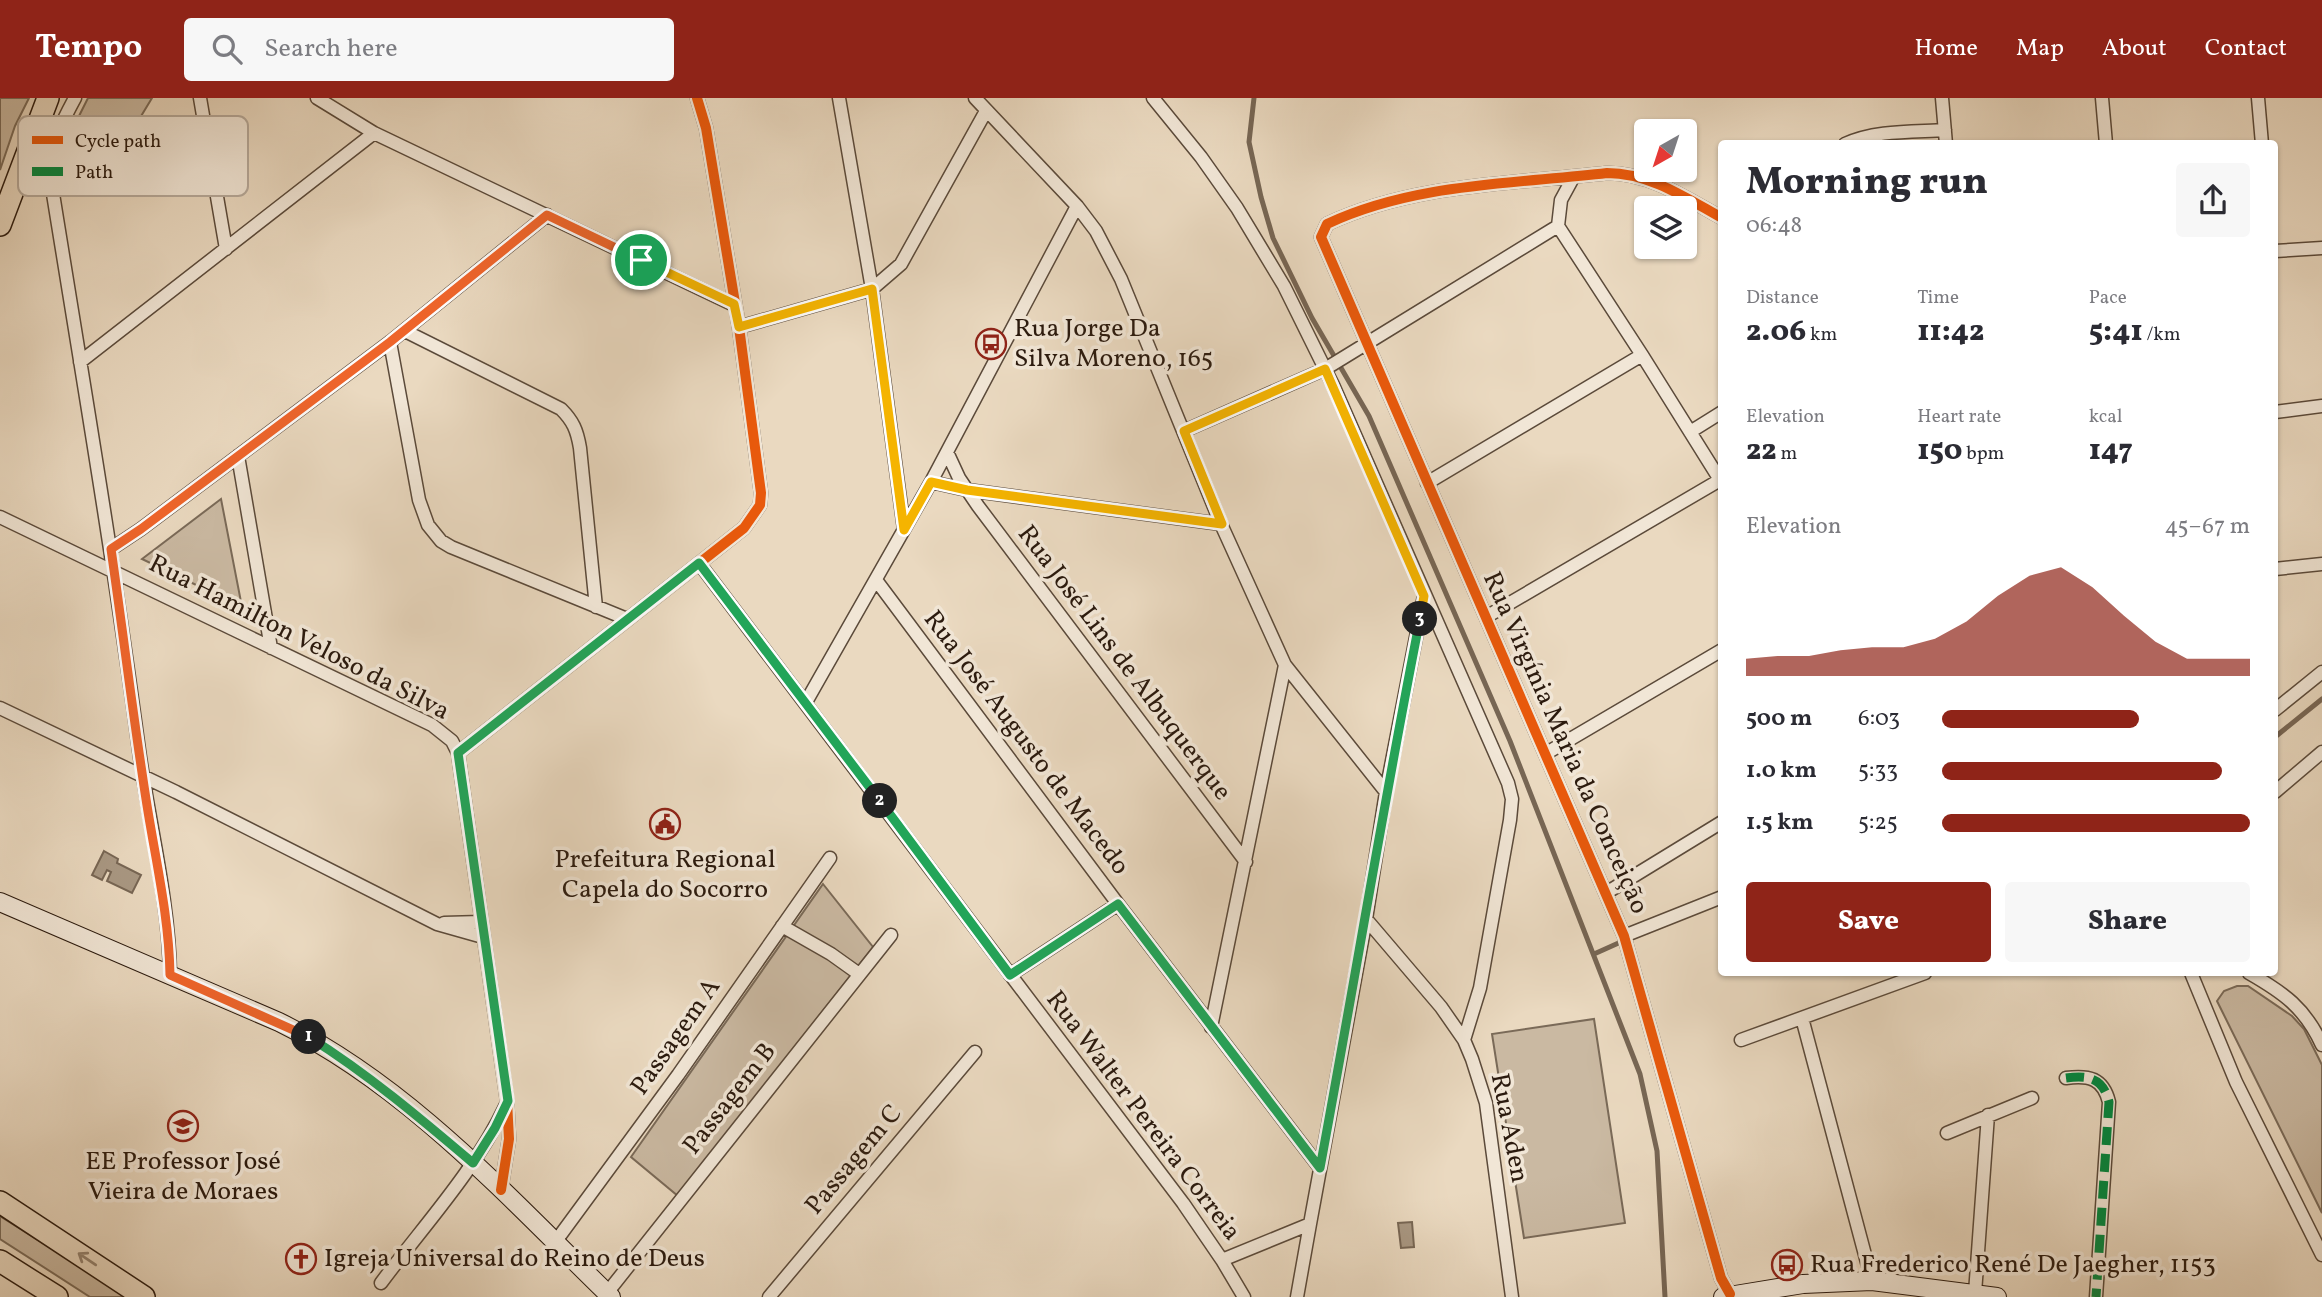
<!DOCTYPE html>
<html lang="en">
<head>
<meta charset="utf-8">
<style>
  body { margin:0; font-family:Vollkorn,serif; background:#f7f7f7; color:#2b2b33; height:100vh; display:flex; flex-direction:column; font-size:26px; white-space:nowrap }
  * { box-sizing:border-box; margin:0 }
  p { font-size:23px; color:#7c7c81 }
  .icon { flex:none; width:38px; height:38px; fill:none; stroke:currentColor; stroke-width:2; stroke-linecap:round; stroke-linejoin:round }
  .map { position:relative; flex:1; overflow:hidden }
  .side { position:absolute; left:1718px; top:42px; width:560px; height:836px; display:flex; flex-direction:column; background:#fff; border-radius:7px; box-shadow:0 2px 5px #0004 }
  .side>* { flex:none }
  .needle { width:46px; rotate:219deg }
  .fabs { position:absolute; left:1634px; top:21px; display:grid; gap:14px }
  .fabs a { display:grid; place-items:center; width:63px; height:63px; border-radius:7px; background:#fff; box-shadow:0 2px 5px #0004; font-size:35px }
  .pin { position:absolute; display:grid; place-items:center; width:60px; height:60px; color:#fff; margin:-30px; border:4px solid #fff; border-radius:50%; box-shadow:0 2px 7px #0007 }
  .km { position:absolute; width:35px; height:35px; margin:-18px; border-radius:50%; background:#222; color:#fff; font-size:19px; line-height:35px; text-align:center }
  .round { display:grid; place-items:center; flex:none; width:74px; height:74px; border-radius:7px; background:#f7f7f7 }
  .overview { display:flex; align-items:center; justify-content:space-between; height:119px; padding:0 28px }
  h1 { font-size:38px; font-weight:800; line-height:52px }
  .figures { display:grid; grid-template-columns:repeat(3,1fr); gap:10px; height:119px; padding:7px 28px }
  .figures div { display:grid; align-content:center }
  .figures b { font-size:30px; font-weight:800 }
  .figures small { font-size:19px; font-weight:400 }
  .figures p { font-size:19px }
  .chart { height:196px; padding:14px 28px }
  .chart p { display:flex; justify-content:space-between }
  .chart svg { width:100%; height:126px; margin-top:7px; fill:#8f2418; opacity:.7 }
  .primary-button { display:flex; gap:14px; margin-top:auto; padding:14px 28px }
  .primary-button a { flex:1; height:80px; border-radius:7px; background:#8f2418; color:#fff; font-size:28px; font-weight:800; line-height:80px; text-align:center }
  .primary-button a+a { background:#f7f7f7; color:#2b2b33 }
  ul { padding:0 28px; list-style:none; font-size:23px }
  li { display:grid; grid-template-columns:112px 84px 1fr; align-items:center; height:52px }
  li i { height:18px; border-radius:9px; background:#8f2418 }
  header { display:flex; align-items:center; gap:42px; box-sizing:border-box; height:98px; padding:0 35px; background:#8f2418; color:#fff }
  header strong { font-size:33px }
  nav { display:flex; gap:38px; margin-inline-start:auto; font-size:24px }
  .search { width:490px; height:63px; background:#f7f7f7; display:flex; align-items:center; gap:18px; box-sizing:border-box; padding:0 24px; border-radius:7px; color:#7c7c81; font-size:26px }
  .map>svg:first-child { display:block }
  .green { fill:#cab9a2; stroke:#7a6a58; stroke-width:2 }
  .water { fill:#a99883; stroke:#776654; stroke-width:2 }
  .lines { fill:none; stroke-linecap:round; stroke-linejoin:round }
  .stream { stroke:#776654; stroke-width:5 }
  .minor-casing { stroke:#5b4a3a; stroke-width:15 }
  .secondary-casing { stroke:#2b1a0e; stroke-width:20 }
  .primary-casing { stroke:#2b1a0e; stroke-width:24 }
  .minor { stroke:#f1e6d6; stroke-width:12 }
  .secondary { stroke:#f1e6d6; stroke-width:18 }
  .primary { stroke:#ead9c0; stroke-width:21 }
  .quiet { stroke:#00873e; stroke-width:9; stroke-dasharray:18 9; stroke-linecap:butt }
  .cycleway-casing { stroke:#f1e6d6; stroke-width:15 }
  .cycleway { stroke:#e8590c; stroke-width:10 }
  .oneway { stroke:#948370 }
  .split-1-casing { stroke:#fff; stroke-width:14 }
  .split-2-casing { stroke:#fff; stroke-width:14 }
  .split-3-casing { stroke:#fff; stroke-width:14 }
  .split-4-casing { stroke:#fff; stroke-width:14 }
  .split-1 { stroke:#f0652b; stroke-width:9 }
  .split-2 { stroke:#22a559; stroke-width:9 }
  .split-3 { stroke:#22a559; stroke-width:9 }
  .split-4 { stroke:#f5b400; stroke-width:9 }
  .labels { text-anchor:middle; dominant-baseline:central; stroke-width:7; stroke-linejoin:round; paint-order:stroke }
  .poi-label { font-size:26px; fill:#2b1a0e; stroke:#f1e6d6; text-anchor:start }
  .street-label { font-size:26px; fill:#2b1a0e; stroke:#f1e6d6 }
  .key { fill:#f1e6d6; stroke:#b6a99a; stroke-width:2 }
  .key-label { font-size:19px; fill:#2b1a0e }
</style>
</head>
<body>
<header>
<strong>Tempo</strong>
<div class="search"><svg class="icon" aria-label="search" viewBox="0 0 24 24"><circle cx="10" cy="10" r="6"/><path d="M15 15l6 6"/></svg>Search here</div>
<nav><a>Home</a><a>Map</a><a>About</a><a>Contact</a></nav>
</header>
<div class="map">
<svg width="2322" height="1199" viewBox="0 0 2322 1199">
  <rect width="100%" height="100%" fill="#ead9c0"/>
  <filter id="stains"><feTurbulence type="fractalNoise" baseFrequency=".00286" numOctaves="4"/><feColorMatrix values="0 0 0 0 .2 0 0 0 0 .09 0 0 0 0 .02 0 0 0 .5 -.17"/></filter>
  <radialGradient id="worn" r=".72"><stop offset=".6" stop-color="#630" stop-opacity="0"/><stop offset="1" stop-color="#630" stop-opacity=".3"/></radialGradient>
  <path class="green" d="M0 0H29L15 28 0 72Z
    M88 0H152L126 43 61 54Z
    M221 401 242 509 142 461Z
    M823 786 873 849 678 1098 631 1059Z
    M2237 888H2248L2292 918 2304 931 2322 967V1115L2217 903 2224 893Z
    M1594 921 1625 1125 1524 1140 1492 936Z
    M0 1118 129 1199H90L0 1141Z"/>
  <path class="water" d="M104 753 118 761 117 765 141 777 132 795 107 783 111 774 107 772 102 782 92 777Z
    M1412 1124 1414 1149 1401 1150 1398 1125Z"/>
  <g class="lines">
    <path class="stream" d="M1254 0 1249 44 1261 99 1273 140 1312 220 1369 318 1510 643 1640 976 1657 1053 1665 1199
      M2275 639 2322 601
      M1594 856 1623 843"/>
    <g class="minor-casing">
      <path id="minor" d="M75 0C63 22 51 46 49 71 80 264 113 457 139 652 149 726 169 801 170 877
        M200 0 226 151
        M317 0 374 35 734 207
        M839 0 872 191 904 431
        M975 0 1077 108 1096 133 1121 181 1221 426 1285 567 1386 694
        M1153 0 1201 59 1237 110 1284 188 1333 287 1508 685 1512 701 1510 722 1480 890 1464 942
        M1942 0 1946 46
        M2102 0 2106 46
        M2258 0 2262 46
        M1845 46C1875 32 1913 34 1945 32
        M1573 80 1561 102 1558 128 1642 257 1722 385
        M1722 120C1686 100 1650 75 1607 75 1514 86 1414 85 1327 126L1321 139 1624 838 1721 1180 1730 1196
        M2275 153 2322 150
        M739 229 872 191 901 166 986 13
        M405 233 561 311C573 323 577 332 580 350L596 509
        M390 244 419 402 428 427 441 443 451 449 627 521
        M80 264 374 35
        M2275 314 2322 308
        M1184 333 1325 271 1558 128
        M1690 334 1722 314
        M947 354 959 380 978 408 1246 764
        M238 358 271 550
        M931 384 967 392 1221 426
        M1427 385 1642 257
        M0 419 432 627 452 643 458 655
        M111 451 141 431 390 244 547 117
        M699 465 1183 1105 1222 1162 1244 1199
        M2275 471 2322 466
        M876 482 1118 806 1320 1070
        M1486 519 1720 382
        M806 604 931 384 1077 108
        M0 610 176 694 437 826 483 839
        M2275 612 2322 574
        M1545 656 1722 552
        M2275 694 2322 654
        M1606 795 1722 724
        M1366 821 1441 909 1464 942 1472 961 1486 1005 1512 1199
        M444 825 481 824
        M782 828 831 856 859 876
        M1624 838 1722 799
        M2191 875 2236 984 2322 1157
        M2249 875C2284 895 2305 910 2322 947
        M1010 877 1118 806
        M1802 920 1872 1183
        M1211 929 1285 567
        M1741 942 1925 875
        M2066 980C2089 977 2103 980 2109 1004L2096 1199
        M1947 1035 2032 1000
        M501 1092 509 1041 507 1003 458 655 744 430 760 407 761 395 739 229 706 30 697 0
        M556 1143 678 977 830 760
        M1222 1162 1310 1126 1366 821 1386 694 1424 498
        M381 1185C424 1127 475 1073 506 1007
        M607 1195 891 837
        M1975 1195 1988 1017
        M769 1199 975 954
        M1297 1199 1310 1126"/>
    </g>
    <g class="secondary-casing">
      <path id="secondary" d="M0 804 279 924C409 988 509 1100 611 1199
        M1723 1199 1803 1186 1872 1183 1997 1199"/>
    </g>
    <g class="primary-casing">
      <path id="primary" d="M0 127 48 0
        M0 1104 144 1199
        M0 1163 57 1199"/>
    </g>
    <use href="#minor" class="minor"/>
    <use href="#secondary" class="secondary"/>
    <use href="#primary" class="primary"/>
    <path class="quiet" d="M2066 980C2089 977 2103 980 2109 1004L2096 1199"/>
    <g class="cycleway-casing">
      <path id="cycleway" d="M1722 120C1686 100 1650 75 1607 75 1514 86 1414 85 1327 126L1321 139 1624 838 1721 1180 1730 1196
        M501 1092 509 1041 507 1003 458 655 744 430 760 407 761 395 739 229 706 30 697 0"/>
    </g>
    <use href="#cycleway" class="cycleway"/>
  </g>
  <defs><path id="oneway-shaft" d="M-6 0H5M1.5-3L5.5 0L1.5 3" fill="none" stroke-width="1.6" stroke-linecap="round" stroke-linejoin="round" transform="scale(1.75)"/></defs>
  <use class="oneway" href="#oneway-shaft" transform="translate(87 1161) rotate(-146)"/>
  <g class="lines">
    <g class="split-1-casing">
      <path id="split-1" d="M309 939 170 877C169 817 155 760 146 701 133 618 123 534 111 451L141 431 390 244 547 117 641 162"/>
    </g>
    <g class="split-2-casing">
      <path id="split-2" d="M309 939C368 976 420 1020 473 1065L495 1030 508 1003 458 655 699 465 880 703"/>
    </g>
    <g class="split-3-casing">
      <path id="split-3" d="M880 703 1010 877 1118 806 1320 1070C1354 887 1384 703 1420 521"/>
    </g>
    <g class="split-4-casing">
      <path id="split-4" d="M641 162 734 206 739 229 872 191 904 432 931 384 967 392 1222 426 1184 333 1325 271 1424 498 1420 521"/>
    </g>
    <use href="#split-1" class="split-1"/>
    <use href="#split-2" class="split-2"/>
    <use href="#split-3" class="split-3"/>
    <use href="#split-4" class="split-4"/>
  </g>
  <defs>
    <g id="bus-ring" transform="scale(1.575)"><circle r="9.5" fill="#f1e6d6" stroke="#8f2418" stroke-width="1.5"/><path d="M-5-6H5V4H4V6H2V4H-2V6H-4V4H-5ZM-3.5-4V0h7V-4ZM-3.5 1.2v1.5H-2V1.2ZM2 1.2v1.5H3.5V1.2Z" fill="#8f2418"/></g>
    <g id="civic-ring" transform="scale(1.575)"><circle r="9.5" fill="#f1e6d6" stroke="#8f2418" stroke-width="1.5"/><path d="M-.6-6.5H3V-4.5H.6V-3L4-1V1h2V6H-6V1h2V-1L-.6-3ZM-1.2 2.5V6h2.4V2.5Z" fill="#8f2418"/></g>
    <g id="school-ring" transform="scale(1.575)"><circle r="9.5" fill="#f1e6d6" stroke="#8f2418" stroke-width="1.5"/><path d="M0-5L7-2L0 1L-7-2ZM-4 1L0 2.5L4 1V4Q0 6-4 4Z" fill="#8f2418"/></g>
    <g id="church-ring" transform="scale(1.575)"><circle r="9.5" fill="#f1e6d6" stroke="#8f2418" stroke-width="1.5"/><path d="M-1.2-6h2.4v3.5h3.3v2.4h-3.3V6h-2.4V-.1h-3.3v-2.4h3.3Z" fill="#8f2418"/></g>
  </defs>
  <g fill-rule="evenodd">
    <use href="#bus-ring" x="991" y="246"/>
    <use href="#civic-ring" x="665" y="726"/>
    <use href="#school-ring" x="183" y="1028"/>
    <use href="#church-ring" x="301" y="1161"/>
    <use href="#bus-ring" x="1787" y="1167"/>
  </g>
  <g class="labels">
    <g class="poi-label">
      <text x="1014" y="231">Rua Jorge Da<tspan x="1014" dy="30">Silva Moreno, 165</tspan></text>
      <text x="665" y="762" text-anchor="middle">Prefeitura Regional<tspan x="665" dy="30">Capela do Socorro</tspan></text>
      <text x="183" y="1064" text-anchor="middle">EE Professor José<tspan x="183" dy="30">Vieira de Moraes</tspan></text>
      <text x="324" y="1161">Igreja Universal do Reino de Deus</text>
      <text x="1810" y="1167">Rua Frederico René De Jaegher, 1153</text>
    </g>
    <g class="street-label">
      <text transform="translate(299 540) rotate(27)">Rua Hamilton Veloso da Silva</text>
      <text transform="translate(1124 565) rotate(53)">Rua José Lins de Albuquerque</text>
      <text transform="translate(1026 645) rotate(53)">Rua José Augusto de Macedo</text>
      <text transform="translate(1565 645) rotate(66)">Rua Virgínia Maria da Conceição</text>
      <text transform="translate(676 939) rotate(-55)">Passagem A</text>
      <text transform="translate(730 1001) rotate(-52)">Passagem B</text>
      <text transform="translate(1143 1018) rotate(53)">Rua Walter Pereira Correia</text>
      <text transform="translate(1509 1030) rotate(79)">Rua Aden</text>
      <text transform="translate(854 1062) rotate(-50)">Passagem C</text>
    </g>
  </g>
  <rect x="18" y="18" width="230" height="80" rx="10" class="key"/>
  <rect x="32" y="38" width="31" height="8" fill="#e8590c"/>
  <rect x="32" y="69" width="31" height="9" fill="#00873e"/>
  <g class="key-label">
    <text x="75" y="49">Cycle path</text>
    <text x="75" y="80">Path</text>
  </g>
  <rect width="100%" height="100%" filter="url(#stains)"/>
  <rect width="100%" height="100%" fill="url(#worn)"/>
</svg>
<div class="fabs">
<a><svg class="needle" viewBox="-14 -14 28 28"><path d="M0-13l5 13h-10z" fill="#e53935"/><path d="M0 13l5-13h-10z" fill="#7c7c81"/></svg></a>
<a><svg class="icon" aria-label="layers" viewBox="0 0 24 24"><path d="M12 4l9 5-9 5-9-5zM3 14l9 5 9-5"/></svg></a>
</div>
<div class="pin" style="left:641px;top:162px;background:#1e9e55"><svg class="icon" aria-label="arrive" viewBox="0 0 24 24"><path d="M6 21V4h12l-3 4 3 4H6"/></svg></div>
<b class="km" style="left:309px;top:939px">1</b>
<b class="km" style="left:880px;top:703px">2</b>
<b class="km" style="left:1420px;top:521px">3</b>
<section class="side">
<div class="overview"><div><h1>Morning run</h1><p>06:48</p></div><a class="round"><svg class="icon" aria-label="share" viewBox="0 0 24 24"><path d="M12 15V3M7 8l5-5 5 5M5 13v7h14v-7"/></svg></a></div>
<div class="figures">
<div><p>Distance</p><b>2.06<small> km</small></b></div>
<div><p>Time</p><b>11:42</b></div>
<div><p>Pace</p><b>5:41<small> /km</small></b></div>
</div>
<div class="figures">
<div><p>Elevation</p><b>22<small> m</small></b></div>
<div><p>Heart rate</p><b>150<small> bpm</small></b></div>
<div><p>kcal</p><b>147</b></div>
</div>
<div class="chart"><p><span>Elevation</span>45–67 m</p>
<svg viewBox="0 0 160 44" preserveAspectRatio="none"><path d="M0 44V38L10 37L20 37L30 35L40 34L50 34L60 31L70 25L80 16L90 9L100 6L110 13L120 23L130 32L140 38L150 38L160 38V44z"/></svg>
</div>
<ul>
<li><b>500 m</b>6:03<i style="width:64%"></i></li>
<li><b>1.0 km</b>5:33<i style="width:91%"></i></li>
<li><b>1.5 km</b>5:25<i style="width:100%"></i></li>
</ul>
<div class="primary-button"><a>Save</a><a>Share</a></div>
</section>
</div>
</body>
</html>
